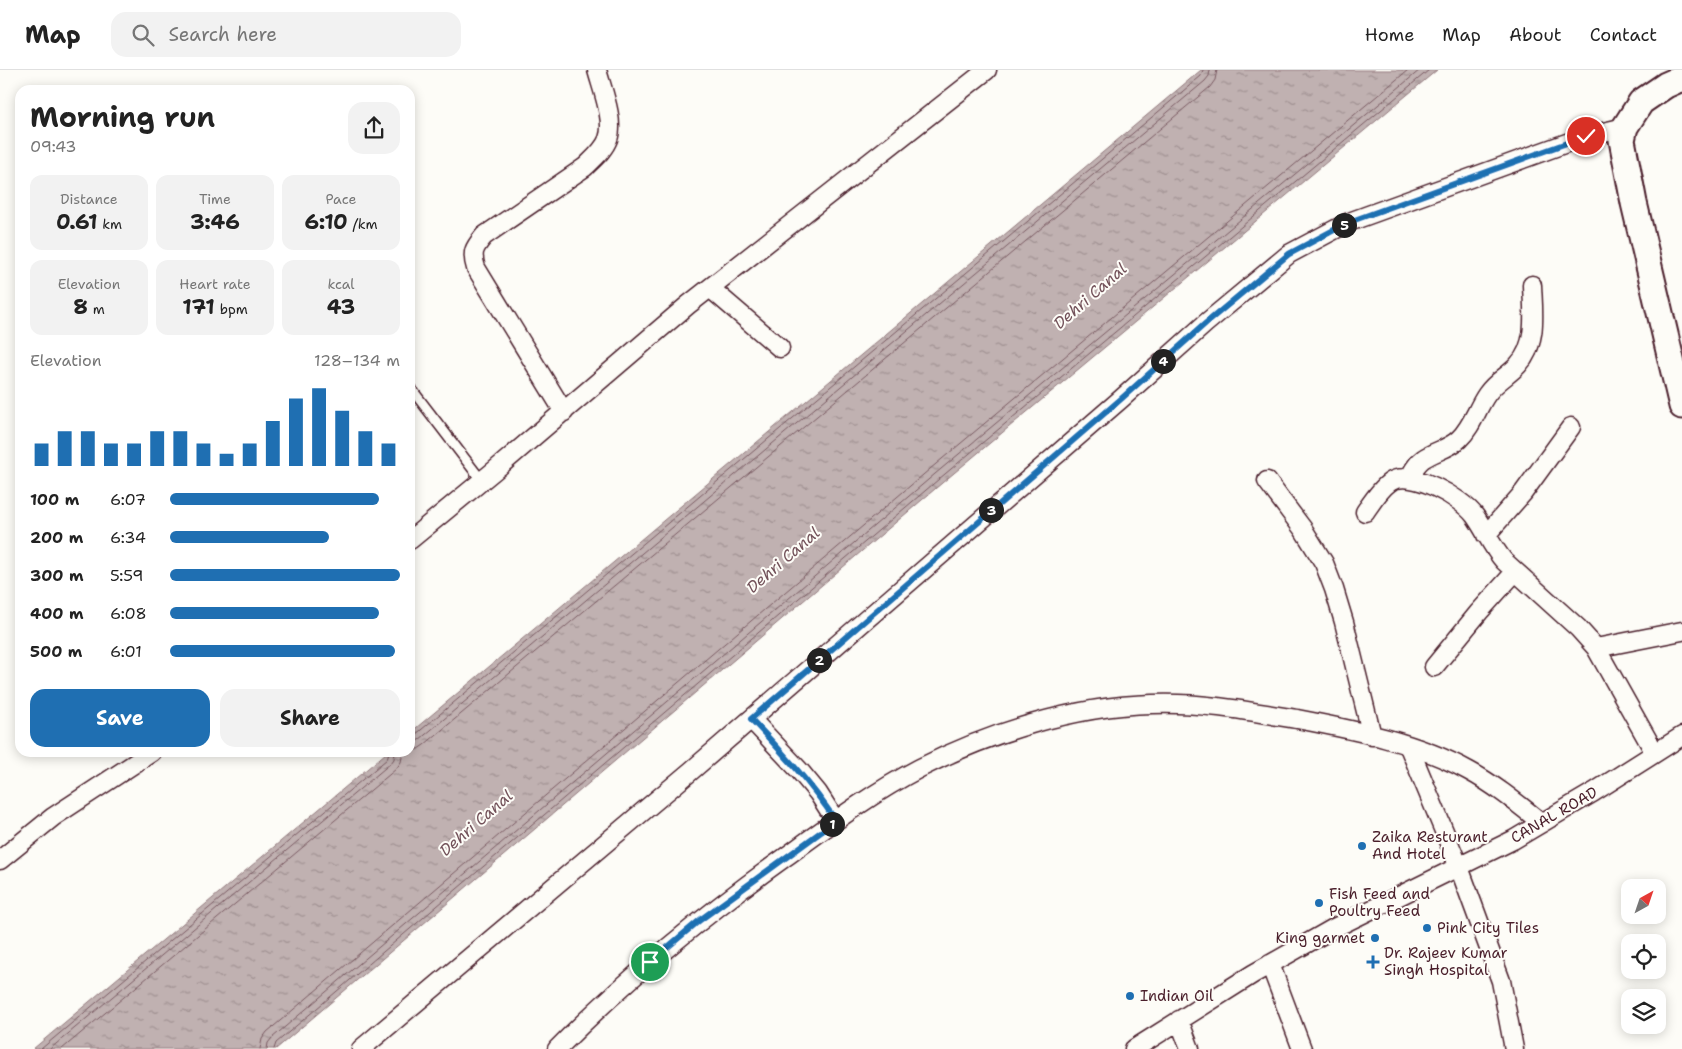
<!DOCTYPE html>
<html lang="en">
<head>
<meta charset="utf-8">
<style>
  body { margin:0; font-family:"Shantell Sans",sans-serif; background:#f2f2f2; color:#222; height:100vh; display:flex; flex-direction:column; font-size:19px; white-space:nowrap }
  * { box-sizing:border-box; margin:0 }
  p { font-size:16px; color:#767676 }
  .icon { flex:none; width:28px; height:28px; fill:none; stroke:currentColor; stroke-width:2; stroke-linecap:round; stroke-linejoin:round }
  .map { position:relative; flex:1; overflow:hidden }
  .side { position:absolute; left:15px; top:15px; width:400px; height:672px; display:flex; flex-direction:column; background:#fff; border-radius:15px; box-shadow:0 2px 12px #0003 }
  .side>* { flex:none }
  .needle { width:32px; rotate:40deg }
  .fabs { position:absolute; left:1621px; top:809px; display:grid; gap:10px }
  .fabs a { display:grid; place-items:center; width:45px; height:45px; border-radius:10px; background:#fff; box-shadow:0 2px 12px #0003; font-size:25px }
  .pin { position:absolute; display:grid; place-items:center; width:42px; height:42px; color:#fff; margin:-21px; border:2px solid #fff; border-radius:50%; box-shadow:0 1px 5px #0007 }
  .km { position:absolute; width:25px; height:25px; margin:-12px; border-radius:50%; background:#222; color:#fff; font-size:14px; line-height:25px; text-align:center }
  .round { display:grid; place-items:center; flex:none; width:52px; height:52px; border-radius:15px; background:#f2f2f2 }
  .summary { display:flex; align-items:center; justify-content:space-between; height:85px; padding:0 15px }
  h1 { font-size:28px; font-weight:700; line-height:38px }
  .metrics { display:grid; grid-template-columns:repeat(3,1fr); gap:8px; height:85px; padding:5px 15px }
  .metrics div { display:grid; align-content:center; border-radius:12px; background:#f2f2f2; text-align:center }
  .metrics b { font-size:21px; font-weight:700 }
  .metrics small { font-size:14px; font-weight:400 }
  .metrics p { font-size:14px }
  .chart { height:140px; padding:10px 15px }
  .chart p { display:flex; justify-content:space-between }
  .chart svg { width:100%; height:90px; margin-top:5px; stroke:#1f6fb2; stroke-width:6 }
  .button { display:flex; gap:10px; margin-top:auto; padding:10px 15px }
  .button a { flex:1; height:58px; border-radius:15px; background:#1f6fb2; color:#fff; font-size:20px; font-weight:700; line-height:58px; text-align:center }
  .button a+a { background:#f2f2f2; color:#222 }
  ul { padding:0 15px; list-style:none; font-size:16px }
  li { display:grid; grid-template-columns:80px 60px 1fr; align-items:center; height:38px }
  li i { height:12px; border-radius:6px; background:#1f6fb2 }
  header { display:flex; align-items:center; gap:30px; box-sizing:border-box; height:70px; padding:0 25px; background:#fff; border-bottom:1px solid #e0e0e0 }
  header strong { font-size:24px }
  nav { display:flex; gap:28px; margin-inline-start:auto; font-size:18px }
  .search { width:350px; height:45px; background:#f2f2f2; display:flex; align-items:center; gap:12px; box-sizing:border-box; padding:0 18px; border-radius:15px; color:#767676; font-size:19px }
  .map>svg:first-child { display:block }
  .water { fill:url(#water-ripples); stroke:#91777b }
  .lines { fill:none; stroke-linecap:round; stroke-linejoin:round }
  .shore { stroke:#795961; stroke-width:1 }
  .service-casing { stroke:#4a1f2b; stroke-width:12 }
  .minor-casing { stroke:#4a1f2b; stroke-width:21 }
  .secondary-casing { stroke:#4a1f2b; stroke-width:29 }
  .service { stroke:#fdfcf7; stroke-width:9 }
  .minor { stroke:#fdfcf7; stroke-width:18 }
  .secondary { stroke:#fdfcf7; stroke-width:25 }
  .route-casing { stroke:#fff; stroke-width:10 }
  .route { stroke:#1f6fb2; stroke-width:6 }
  .poi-dot { fill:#1f6fb2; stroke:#fdfcf7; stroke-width:2 }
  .labels { text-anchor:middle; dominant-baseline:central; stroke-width:4; stroke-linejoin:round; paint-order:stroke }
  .street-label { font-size:15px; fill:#4a1f2b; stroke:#fdfcf7 }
  .poi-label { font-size:15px; fill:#4a1f2b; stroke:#fdfcf7; text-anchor:start }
  .water-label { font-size:16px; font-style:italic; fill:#73525a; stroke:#fdfcf7 }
</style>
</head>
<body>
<header>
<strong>Map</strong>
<div class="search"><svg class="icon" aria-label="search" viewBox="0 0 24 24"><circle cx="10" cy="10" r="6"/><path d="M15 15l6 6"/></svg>Search here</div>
<nav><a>Home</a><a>Map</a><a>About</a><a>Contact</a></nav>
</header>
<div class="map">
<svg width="1682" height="979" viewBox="0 0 1682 979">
  <defs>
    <pattern id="water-ripples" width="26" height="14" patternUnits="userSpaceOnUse" patternTransform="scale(1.25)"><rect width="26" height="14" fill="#c0b1b1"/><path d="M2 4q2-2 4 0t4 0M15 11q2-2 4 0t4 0" fill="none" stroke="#9e8f90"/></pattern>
  </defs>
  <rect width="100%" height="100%" fill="#fdfcf7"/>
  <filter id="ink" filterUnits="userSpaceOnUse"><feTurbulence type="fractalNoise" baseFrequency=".02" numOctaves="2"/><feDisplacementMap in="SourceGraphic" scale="10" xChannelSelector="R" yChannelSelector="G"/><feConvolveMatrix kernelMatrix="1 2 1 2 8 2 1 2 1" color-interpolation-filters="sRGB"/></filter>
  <g filter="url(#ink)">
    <path class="water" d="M1201 0H1437L942 413 276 979H33L386 683 410 682V663Z"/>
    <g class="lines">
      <path class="shore" d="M410 666 415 665 1201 6 1203 0
        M410 672 419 670 1205 11 1209 6 1210 0
        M410 680 418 679 424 675 1210 17 1215 10 1217 0
        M41 979 387 689 389 682
        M50 979 391 693 394 689 395 682
        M62 979 396 699 401 692 403 682
        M260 979 262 969 267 962 930 399 1408 0
        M267 979 268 973 272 968 935 404 1420 0
        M274 979 276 973 939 409 1429 0"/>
      <g class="service-casing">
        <path id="service" d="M410 317 482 411"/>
      </g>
      <g class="minor-casing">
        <path id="minor" d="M710 218 780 278
          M564 342 476 198C471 182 474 178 484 166L585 97C593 89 604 80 608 69 615 51 602 19 597 0
          M1409 408C1413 401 1416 394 1423 389 1434 381 1449 379 1459 369 1472 357 1477 338 1487 324 1496 311 1508 306 1518 295 1538 274 1533 241 1532 215
          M1267 411 1303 459 1324 493 1334 519 1344 552 1372 666
          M1365 442C1372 432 1380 419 1390 412 1410 398 1462 428 1475 446 1485 460 1492 477 1504 491L1578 558 1596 578 1655 683
          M1486 465 1523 423 1571 357
          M410 470 495 400 688 235 987 0
          M1596 578 1682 561
          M1434 597 1479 542 1515 502
          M751 649 799 700 818 723 836 751
          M1409 677 1459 797 1501 911 1514 979
          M0 790 53 747 152 682
          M1270 894 1302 979
          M1179 950 1190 979
          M361 979 691 701 1121 329 1206 253 1289 184 1349 152 1586 66 1625 57
          M557 979C627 908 703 846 784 788 828 756 872 723 920 698 989 663 1074 636 1152 634 1200 632 1249 641 1297 649 1354 660 1417 672 1469 701 1495 715 1518 734 1542 753
          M1134 979 1253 904 1334 858 1513 770 1594 722 1682 666"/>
      </g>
      <g class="secondary-casing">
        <path id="secondary" d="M1682 8 1666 15 1641 32 1625 57 1622 70 1634 133 1682 336"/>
      </g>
      <use href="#service" class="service"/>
      <use href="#minor" class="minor"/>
      <use href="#secondary" class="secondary"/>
    </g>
  </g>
  <g class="lines" filter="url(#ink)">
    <g class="route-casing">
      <path id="route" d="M650 892 700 850 836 751C810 712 783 683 751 649L1121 329 1206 253 1289 184 1349 152 1586 66"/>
    </g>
    <use href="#route" class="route"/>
  </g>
  <g class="poi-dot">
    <circle cx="1362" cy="776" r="5"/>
    <circle cx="1319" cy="833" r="5"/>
    <circle cx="1427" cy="858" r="5"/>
    <circle cx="1375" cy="868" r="5"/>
    <path d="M1370.5 884.5h5v5h5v5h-5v5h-5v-5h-5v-5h5z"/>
    <circle cx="1130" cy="926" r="5"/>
  </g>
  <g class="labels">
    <g class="street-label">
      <text transform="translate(1554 745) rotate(-30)">CANAL ROAD</text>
    </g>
    <g class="poi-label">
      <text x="1372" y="767">Zaika Resturant<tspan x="1372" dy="17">And Hotel</tspan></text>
      <text x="1329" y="824">Fish Feed and<tspan x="1329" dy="17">Poultry Feed</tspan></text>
      <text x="1437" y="858">Pink City Tiles</text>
      <text x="1365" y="868" text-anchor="end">King garmet</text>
      <text x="1384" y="883">Dr. Rajeev Kumar<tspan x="1384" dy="17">Singh Hospital</tspan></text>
      <text x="1140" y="926">Indian Oil</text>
    </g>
    <g class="water-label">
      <text transform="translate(1090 226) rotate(-41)">Dehri Canal</text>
      <text transform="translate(783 490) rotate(-41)">Dehri Canal</text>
      <text transform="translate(476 753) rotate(-41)">Dehri Canal</text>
    </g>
  </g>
</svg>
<div class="fabs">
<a><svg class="needle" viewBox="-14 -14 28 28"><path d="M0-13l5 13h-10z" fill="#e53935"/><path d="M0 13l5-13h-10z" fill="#767676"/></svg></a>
<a><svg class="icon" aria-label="locate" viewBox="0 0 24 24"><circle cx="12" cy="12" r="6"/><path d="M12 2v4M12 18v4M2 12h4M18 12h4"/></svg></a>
<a><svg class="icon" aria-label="layers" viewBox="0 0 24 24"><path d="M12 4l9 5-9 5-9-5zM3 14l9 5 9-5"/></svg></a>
</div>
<div class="pin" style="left:650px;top:892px;background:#1e9e55"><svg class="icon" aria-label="arrive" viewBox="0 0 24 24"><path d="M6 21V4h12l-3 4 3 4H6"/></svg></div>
<div class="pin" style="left:1586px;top:66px;background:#d93025"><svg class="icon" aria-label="check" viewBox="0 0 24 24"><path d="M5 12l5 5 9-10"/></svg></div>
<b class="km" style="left:832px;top:754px">1</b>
<b class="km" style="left:819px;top:590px">2</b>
<b class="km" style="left:991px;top:440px">3</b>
<b class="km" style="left:1163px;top:291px">4</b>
<b class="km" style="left:1344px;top:155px">5</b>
<section class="side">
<div class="summary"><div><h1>Morning run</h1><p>09:43</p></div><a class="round"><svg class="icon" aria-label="share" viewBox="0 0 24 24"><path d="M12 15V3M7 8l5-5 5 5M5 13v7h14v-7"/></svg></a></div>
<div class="metrics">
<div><p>Distance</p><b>0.61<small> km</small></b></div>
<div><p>Time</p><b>3:46</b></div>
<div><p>Pace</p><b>6:10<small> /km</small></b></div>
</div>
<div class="metrics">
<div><p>Elevation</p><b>8<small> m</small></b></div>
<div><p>Heart rate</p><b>171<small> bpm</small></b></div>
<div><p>kcal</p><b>43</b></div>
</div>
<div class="chart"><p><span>Elevation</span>128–134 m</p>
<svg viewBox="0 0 160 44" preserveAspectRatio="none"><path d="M5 44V33M15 44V27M25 44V27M35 44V33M45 44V33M55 44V27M65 44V27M75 44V33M85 44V38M95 44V33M105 44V22M115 44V11M125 44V6M135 44V17M145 44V27M155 44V33"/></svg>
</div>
<ul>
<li><b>100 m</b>6:07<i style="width:91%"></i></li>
<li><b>200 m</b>6:34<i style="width:69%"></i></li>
<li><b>300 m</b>5:59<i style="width:100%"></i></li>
<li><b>400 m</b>6:08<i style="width:91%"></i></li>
<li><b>500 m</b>6:01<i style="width:98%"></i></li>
</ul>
<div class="button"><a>Save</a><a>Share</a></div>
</section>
</div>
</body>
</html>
